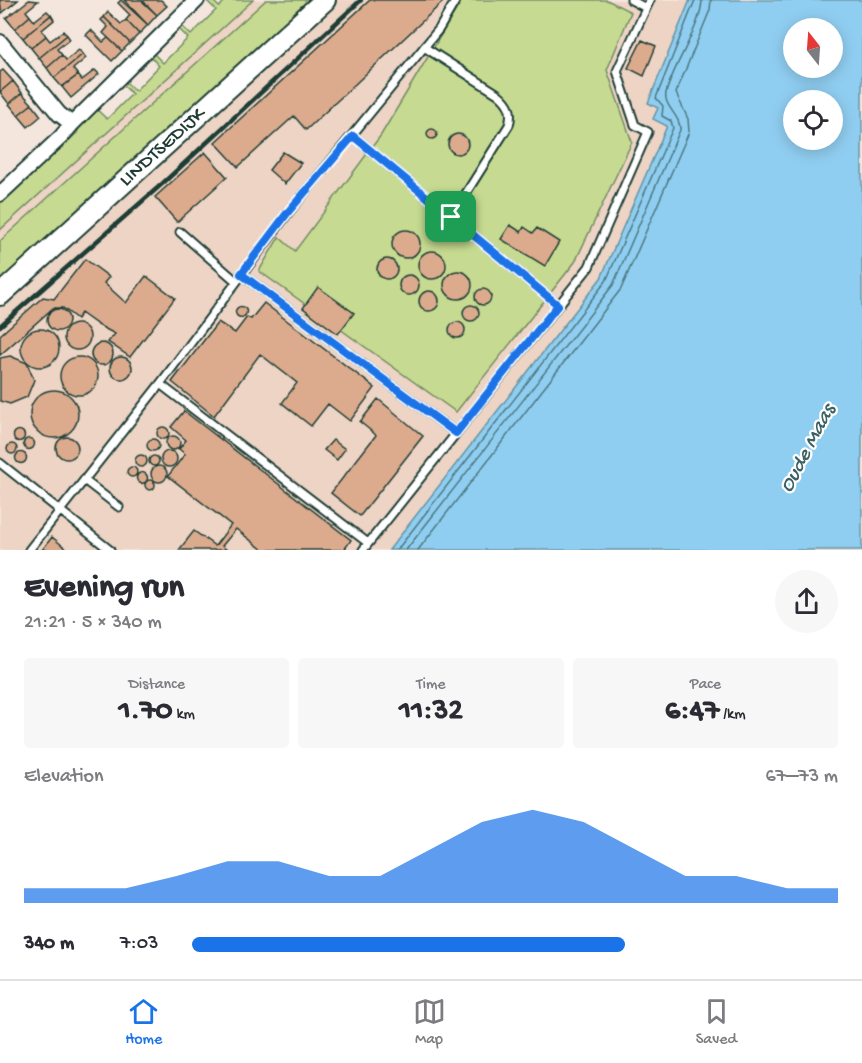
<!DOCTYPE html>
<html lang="en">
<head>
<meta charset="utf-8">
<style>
  body { margin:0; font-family:"Gochi Hand",sans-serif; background:#f7f7f7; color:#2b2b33; height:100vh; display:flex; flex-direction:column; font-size:22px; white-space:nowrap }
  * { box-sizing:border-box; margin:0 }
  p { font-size:20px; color:#7c7c81 }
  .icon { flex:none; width:33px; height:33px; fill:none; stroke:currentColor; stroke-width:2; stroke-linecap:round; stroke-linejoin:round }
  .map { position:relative; height:550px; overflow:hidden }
  .details { display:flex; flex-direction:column; background:#fff; flex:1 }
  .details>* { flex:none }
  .needle { width:39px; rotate:343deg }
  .controls { position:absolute; left:783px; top:18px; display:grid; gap:12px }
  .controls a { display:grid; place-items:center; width:60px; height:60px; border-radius:50%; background:#fff; box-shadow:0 3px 15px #0003; font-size:30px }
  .pin { position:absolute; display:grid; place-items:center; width:51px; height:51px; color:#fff; margin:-26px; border-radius:12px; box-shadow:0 3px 9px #0006 }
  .round { display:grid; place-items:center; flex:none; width:63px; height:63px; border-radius:32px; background:#f7f7f7 }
  .overview { display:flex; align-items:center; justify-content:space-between; height:102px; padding:0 24px }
  h1 { font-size:33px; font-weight:700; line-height:45px }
  .metrics { display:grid; grid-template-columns:repeat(3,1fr); gap:9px; height:102px; padding:6px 24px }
  .metrics div { display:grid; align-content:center; border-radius:6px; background:#f7f7f7; text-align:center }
  .metrics b { font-size:30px; font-weight:700 }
  .metrics small { font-size:16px; font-weight:400 }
  .metrics p { font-size:16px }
  .chart { height:168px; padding:12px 24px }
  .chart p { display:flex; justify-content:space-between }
  .chart svg { width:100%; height:108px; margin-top:6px; fill:#1a73e8; opacity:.7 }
  ul { padding:0 24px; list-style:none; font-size:20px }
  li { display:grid; grid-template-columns:96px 72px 1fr; align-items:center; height:45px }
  li i { height:15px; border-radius:8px; background:#1a73e8 }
  .tabs { display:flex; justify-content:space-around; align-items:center; height:84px; border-top:2px solid #e1e1e2; background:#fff; font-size:16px; color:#7c7c81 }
  .tabs a { display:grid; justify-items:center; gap:3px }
  .tabs .on { color:#1a73e8 }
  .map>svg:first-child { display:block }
  .built { fill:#edd4c5 }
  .green { fill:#c6db91; stroke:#728c62; stroke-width:1.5 }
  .water { fill:#90cef1; stroke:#6394a5; stroke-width:1.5; fill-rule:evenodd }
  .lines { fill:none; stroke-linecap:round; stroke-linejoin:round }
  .shore { stroke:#4c7780; stroke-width:1.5 }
  .building { fill:#dcab8e; stroke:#1f3d34; stroke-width:1.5 }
  .service-casing { stroke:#1f3d34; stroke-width:11 }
  .minor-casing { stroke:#1f3d34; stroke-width:18 }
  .secondary-casing { stroke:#1f3d34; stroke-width:24 }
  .service { stroke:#fff; stroke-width:7 }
  .minor { stroke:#fff; stroke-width:14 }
  .secondary { stroke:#fff; stroke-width:20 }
  .rail { stroke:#1f3d34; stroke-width:4.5 }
  .route-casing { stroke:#fff; stroke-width:12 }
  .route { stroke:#1a73e8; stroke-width:8 }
  .labels { text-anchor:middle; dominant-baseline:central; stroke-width:4.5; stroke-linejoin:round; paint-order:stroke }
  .street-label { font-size:20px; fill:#1f3d34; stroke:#fff }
  .water-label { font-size:21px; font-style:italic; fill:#3b6163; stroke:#fff }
</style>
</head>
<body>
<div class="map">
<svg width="862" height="550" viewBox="0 0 862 550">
  <rect width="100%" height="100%" fill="#f4e6dd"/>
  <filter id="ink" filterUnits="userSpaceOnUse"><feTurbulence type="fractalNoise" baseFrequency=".0167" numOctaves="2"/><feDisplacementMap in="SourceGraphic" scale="12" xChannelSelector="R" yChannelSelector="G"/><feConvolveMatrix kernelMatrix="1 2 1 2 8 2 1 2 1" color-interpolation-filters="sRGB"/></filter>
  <g filter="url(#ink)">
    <path class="built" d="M248 0H733L585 369 427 550H0V219Z"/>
    <path class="green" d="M206 0H212L219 7 226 0H253L0 230V202L77 133 81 123 95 108 107 119 132 94 122 84 125 81 135 91 159 66 150 56 153 53 163 63 188 38 178 28 181 25 191 35 216 10Z
      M266 0H311L0 289V241Z
      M462 0H607L631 12 607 70 632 142 575 262 456 412 259 271 279 237 295 251 381 135Z"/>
    <path class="water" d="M690 0H862V550H389L601 278 667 126 653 119 658 108 648 103ZM794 28H832V68H794ZM794 100H832V140H794Z"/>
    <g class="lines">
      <path class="shore" d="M397 550 606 281 673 128 671 121 662 116 663 106 656 98 695 0
        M406 550 613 285 680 130C681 116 663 106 666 93 673 65 701 27 702 0
        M418 550 621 289 689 132 688 119 676 93 710 10 711 0"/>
    </g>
    <path class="building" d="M0 0H18L2 13Z
      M29 0 38 1 26 11 30 16 15 29 6 18Z
      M121 0 148 25 139 34 126 20 130 15 118 3Z
      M124 0H142L157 15 148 25Z
      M145 0H161L167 6 157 15 143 2Z
      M370 0H445L306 130 294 116 238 167 215 142Z
      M47 11 51 15 23 38 15 29 30 16 34 21Z
      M108 12 121 24 126 20 139 34 130 43 104 17Z
      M51 15 54 20 42 30 46 36 31 48 23 38Z
      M104 17 130 43 122 51 103 33 108 27 101 20Z
      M91 30 103 42 108 38 122 51 112 61 86 35Z
      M63 31 67 35 39 58 31 48 46 36 50 41Z
      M67 35 70 39 57 49 62 55 47 68 39 58Z
      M642 40 656 46 644 76 628 68Z
      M79 50 83 54 54 78 47 68 62 55 66 60Z
      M83 54 86 58 73 69 78 75 62 87 54 78Z
      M3 70 13 81 0 92V72Z
      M95 70 99 74 71 98 62 87 78 75 82 80Z
      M13 81 22 93 9 104 0 92Z
      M22 93 32 104 18 115 9 104Z
      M32 104 41 116 28 127 18 115Z
      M427 134a5 5 0 1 1 10 0a5 5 0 1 1-10 0Z
      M448 144a10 10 0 1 1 20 0a10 10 0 1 1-20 0Z
      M205 152 227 177 177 222 155 197Z
      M283 152 301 163 285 184 269 170Z
      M510 225 521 232 524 227 533 233 537 228 559 242 545 266 501 239Z
      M392 244a14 14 0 1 1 28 0a14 14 0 1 1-28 0Z
      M418 265a14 14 0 1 1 28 0a14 14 0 1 1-28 0Z
      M377 269a10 10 0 1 1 20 0a10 10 0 1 1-20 0Z
      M85 259 109 277 104 283 126 303 146 276 175 298 130 357 108 342 115 334 98 325 81 313 77 319 63 308H53L0 355V335L43 297 54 299Z
      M444 285a14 14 0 1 1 28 0a14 14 0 1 1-28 0Z
      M399 285a10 10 0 1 1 20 0a10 10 0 1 1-20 0Z
      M318 287 354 313 338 334 303 308Z
      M475 297a8 8 0 1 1 16 0a8 8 0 1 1-16 0Z
      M419 301a10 10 0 1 1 20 0a10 10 0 1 1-20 0Z
      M264 303 375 388 350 421 328 404 311 426 282 403 297 383 260 354 214 416 172 382 218 322 235 333 247 317 251 319Z
      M463 313a8 8 0 1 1 16 0a8 8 0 1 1-16 0Z
      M235.5 312a5.5 5.5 0 1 1 11 0a5.5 5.5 0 1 1-11 0Z
      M47 320a11 11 0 1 1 22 0a11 11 0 1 1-22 0Z
      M449 330a8 8 0 1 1 16 0a8 8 0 1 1-16 0Z
      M64 337a13 13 0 1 1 26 0a13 13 0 1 1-26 0Z
      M21 348a19 19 0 1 1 38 0a19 19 0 1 1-38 0Z
      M91 354a11 11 0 1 1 22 0a11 11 0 1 1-22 0Z
      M10 356 27 363 34 380 27 397 10 404 0 401V358Z
      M110 368a11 11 0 1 1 22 0a11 11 0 1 1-22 0Z
      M60 376a19 19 0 1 1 38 0a19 19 0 1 1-38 0Z
      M30 414a24 24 0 1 1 48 0a24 24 0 1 1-48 0Z
      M378 399 423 436 360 516 331 493 376 435 360 422Z
      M184 411 351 540 344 550H263L236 529 222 546 227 550H179L194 531 215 546 231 525 168 476 185 454 179 449 186 440 171 427Z
      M157 433a6 6 0 1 1 12 0a6 6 0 1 1-12 0Z
      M13.5 436a5.5 5.5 0 1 1 11 0a5.5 5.5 0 1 1-11 0Z
      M166 443a7 7 0 1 1 14 0a7 7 0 1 1-14 0Z
      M56 448a11 11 0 1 1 22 0a11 11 0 1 1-22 0Z
      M23.5 444a5.5 5.5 0 1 1 11 0a5.5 5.5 0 1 1-11 0Z
      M147 445a6 6 0 1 1 12 0a6 6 0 1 1-12 0Z
      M333 440 345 449 337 460 324 450Z
      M7 449a5 5 0 1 1 10 0a5 5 0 1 1-10 0Z
      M161 459a8 8 0 1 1 16 0a8 8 0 1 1-16 0Z
      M15.5 458a5.5 5.5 0 1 1 11 0a5.5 5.5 0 1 1-11 0Z
      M135 461a6 6 0 1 1 12 0a6 6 0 1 1-12 0Z
      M149 461a5 5 0 1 1 10 0a5 5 0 1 1-10 0Z
      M151 474a8 8 0 1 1 16 0a8 8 0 1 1-16 0Z
      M127 472a5 5 0 1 1 10 0a5 5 0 1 1-10 0Z
      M136.5 478a5.5 5.5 0 1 1 11 0a5.5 5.5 0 1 1-11 0Z
      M145 485a5 5 0 1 1 10 0a5 5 0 1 1-10 0Z
      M52 537 68 550H42Z"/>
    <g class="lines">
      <g class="service-casing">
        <path id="service" d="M631 0 646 8
          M424 47 498 94C509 103 513 111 509 125L451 217
          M353 136 558 305
          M180 232 236 281
          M241 274 456 433
          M160 384 368 543
          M0 463 110 550
          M84 480 119 507
          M29 550 160 384 289 212 439 29 456 0
          M363 550 589 267 648 132 635 125 617 71 650 0"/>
      </g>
      <g class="minor-casing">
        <path id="minor" d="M0 42 59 114 72 124
          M0 194 61 137 72 124 197 0"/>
      </g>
      <g class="secondary-casing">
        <path id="secondary" d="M0 295 325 0"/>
      </g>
      <use href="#service" class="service"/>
      <use href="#minor" class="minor"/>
      <use href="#secondary" class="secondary"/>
      <path class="rail" d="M0 326 162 184 361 0"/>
    </g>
  </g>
  <g class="lines" filter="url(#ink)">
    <g class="route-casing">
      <path id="route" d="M353 136 558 305 456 433 241 274 288 212Z"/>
    </g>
    <use href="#route" class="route"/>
  </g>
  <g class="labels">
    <g class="street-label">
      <text transform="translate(163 148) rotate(-42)">LINDTSEDIJK</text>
    </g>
    <g class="water-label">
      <text transform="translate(809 449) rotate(-62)">Oude Maas</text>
    </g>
  </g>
</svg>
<div class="controls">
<a><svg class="needle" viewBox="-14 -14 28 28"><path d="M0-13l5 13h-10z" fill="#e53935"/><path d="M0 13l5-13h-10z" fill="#7c7c81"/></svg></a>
<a><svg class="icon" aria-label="locate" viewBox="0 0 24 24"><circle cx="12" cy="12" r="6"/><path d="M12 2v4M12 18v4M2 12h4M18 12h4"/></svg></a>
</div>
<div class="pin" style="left:451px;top:217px;background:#1e9e55"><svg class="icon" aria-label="arrive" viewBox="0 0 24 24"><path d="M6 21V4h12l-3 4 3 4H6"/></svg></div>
</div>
<section class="details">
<div class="overview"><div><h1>Evening run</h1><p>21:21 · 5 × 340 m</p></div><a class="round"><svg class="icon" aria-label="share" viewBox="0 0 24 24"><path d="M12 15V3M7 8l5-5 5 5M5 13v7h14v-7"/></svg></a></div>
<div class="metrics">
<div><p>Distance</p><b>1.70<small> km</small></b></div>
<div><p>Time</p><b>11:32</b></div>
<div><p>Pace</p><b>6:47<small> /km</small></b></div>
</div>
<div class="chart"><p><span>Elevation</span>67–73 m</p>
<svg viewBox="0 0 160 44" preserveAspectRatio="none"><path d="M0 44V38L10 38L20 38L30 33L40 27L50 27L60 33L70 33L80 22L90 11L100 6L110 11L120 22L130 33L140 33L150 38L160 38V44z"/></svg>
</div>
<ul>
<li><b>340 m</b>7:03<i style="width:67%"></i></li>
</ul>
</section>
<nav class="tabs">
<a class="on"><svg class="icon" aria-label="home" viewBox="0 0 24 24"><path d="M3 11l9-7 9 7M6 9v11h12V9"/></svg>Home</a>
<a><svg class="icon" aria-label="map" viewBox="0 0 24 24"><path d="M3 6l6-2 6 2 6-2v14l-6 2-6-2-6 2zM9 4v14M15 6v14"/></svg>Map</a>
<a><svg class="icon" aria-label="saved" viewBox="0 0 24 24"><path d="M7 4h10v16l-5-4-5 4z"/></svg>Saved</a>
</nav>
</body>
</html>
